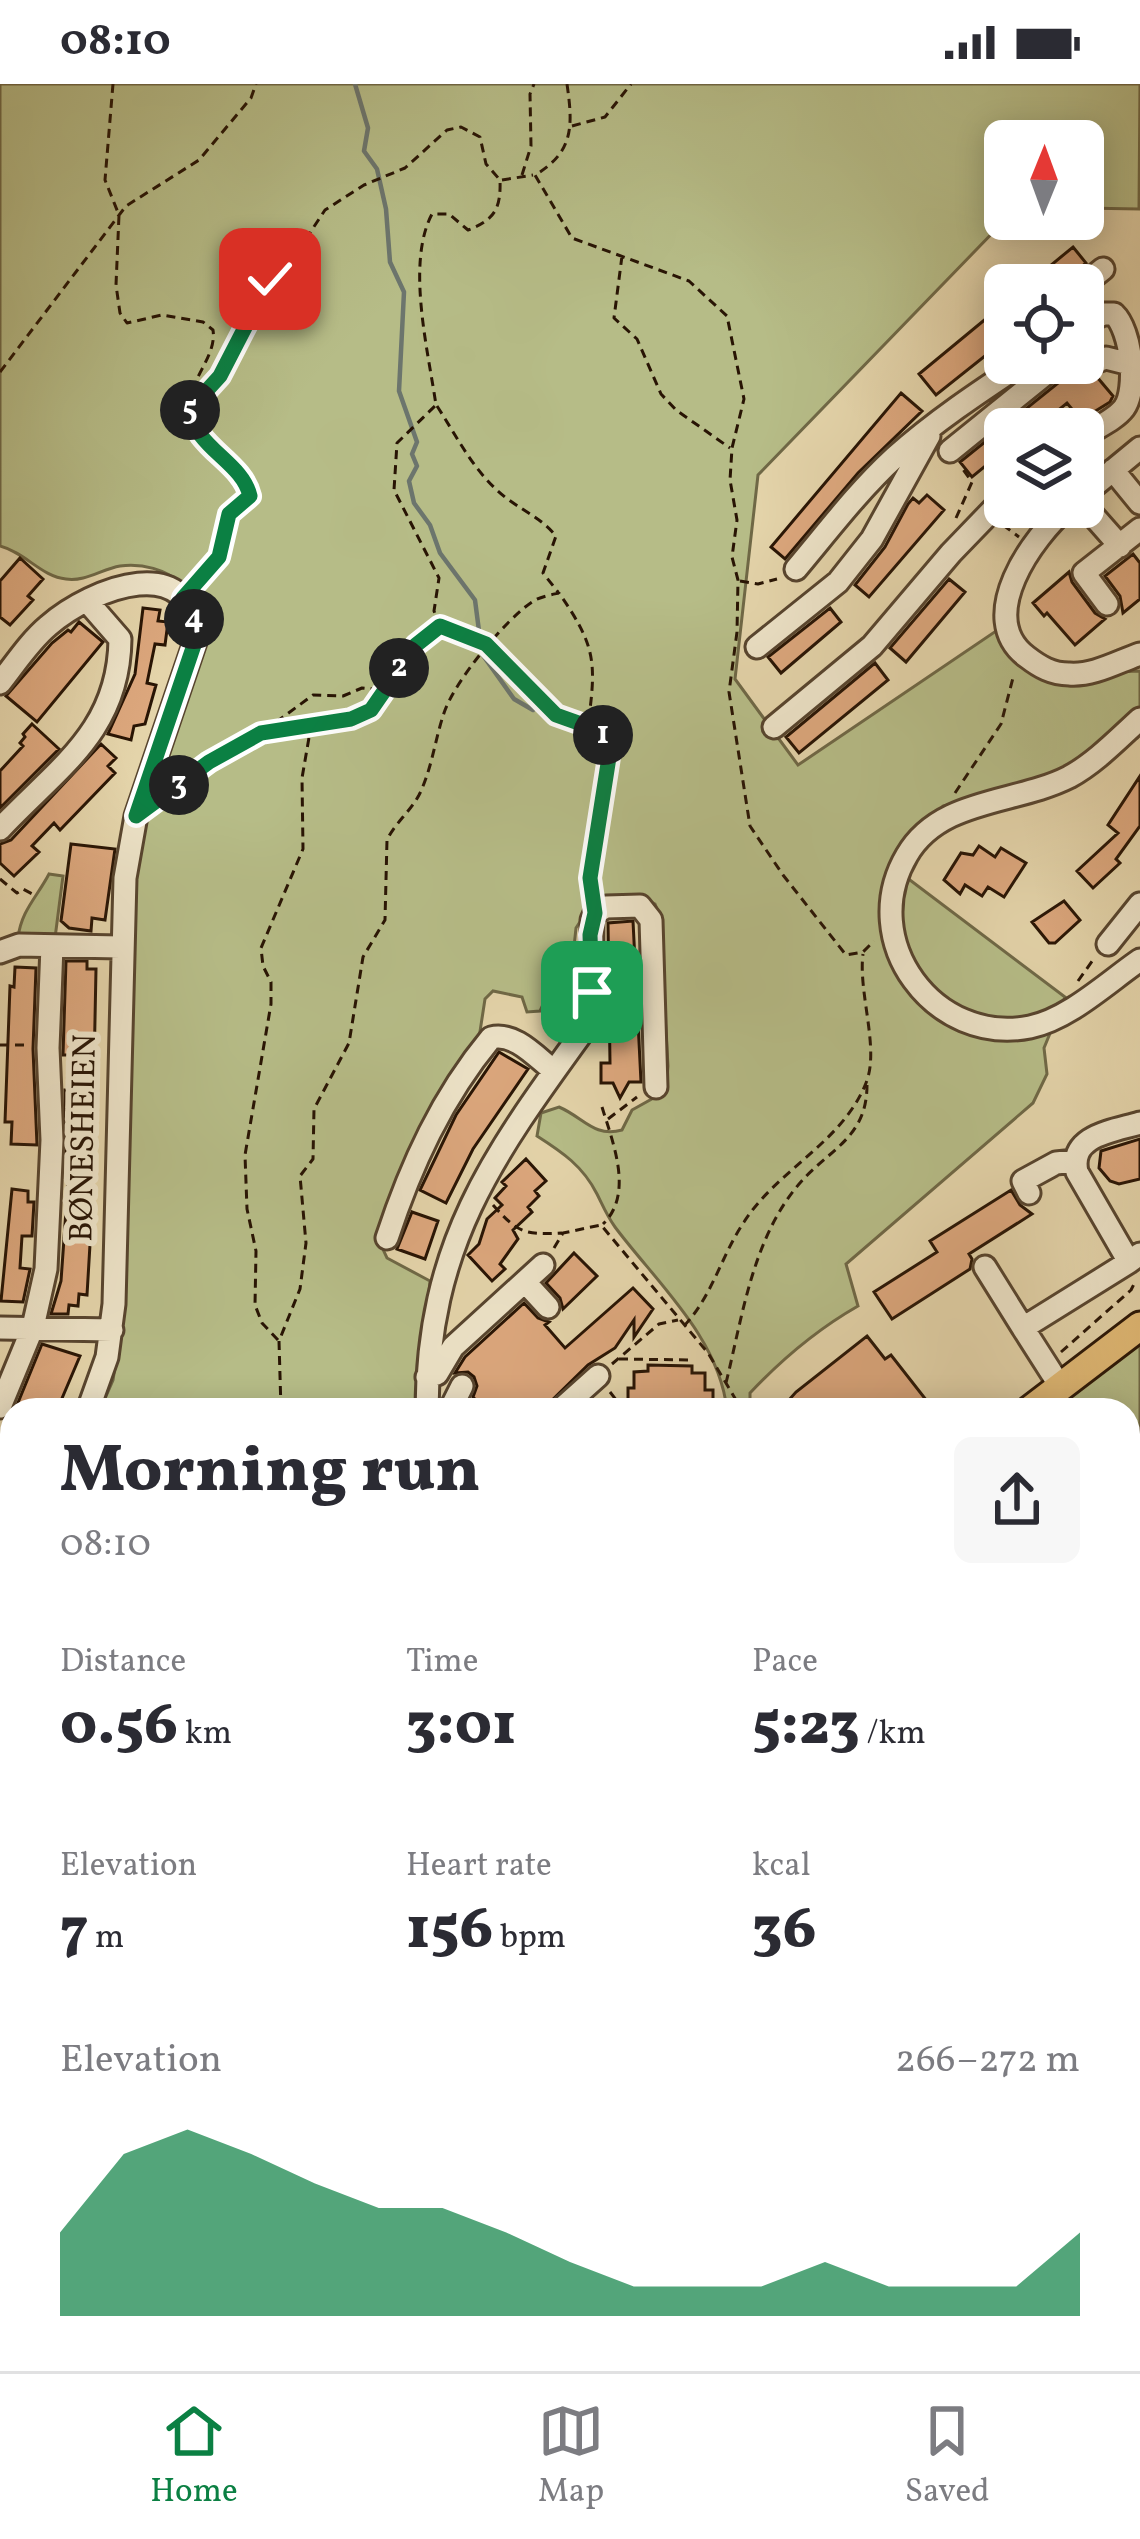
<!DOCTYPE html>
<html lang="en">
<head>
<meta charset="utf-8">
<style>
  body { margin:0; font-family:Vollkorn,serif; background:#f7f7f7; color:#2b2b33; height:100vh; display:flex; flex-direction:column; font-size:45px; white-space:nowrap }
  * { box-sizing:border-box; margin:0 }
  p { font-size:39px; color:#7c7c81 }
  .icon { flex:none; width:66px; height:66px; fill:none; stroke:currentColor; stroke-width:2; stroke-linecap:round; stroke-linejoin:round }
  .map { position:relative; flex:1; overflow:hidden }
  .panel { position:absolute; left:0px; top:1314px; width:1140px; height:975px; display:flex; flex-direction:column; background:#fff; border-radius:36px 36px 0 0; box-shadow:0 6px 30px #0003 }
  .panel>* { flex:none }
  .needle { width:78px; rotate:1deg }
  .controls { position:absolute; left:984px; top:36px; display:grid; gap:24px }
  .controls a { display:grid; place-items:center; width:120px; height:120px; border-radius:18px; background:#fff; box-shadow:0 6px 30px #0003; font-size:60px }
  .pin { position:absolute; display:grid; place-items:center; width:102px; height:102px; color:#fff; margin:-51px; border-radius:24px; box-shadow:0 6px 18px #0006 }
  .km { position:absolute; width:60px; height:60px; margin:-30px; border-radius:50%; background:#222; color:#fff; font-size:33px; line-height:60px; text-align:center }
  .round { display:grid; place-items:center; flex:none; width:126px; height:126px; border-radius:18px; background:#f7f7f7 }
  .headline { display:flex; align-items:center; justify-content:space-between; height:204px; padding:0 60px }
  h1 { font-size:66px; font-weight:800; line-height:90px }
  .stats { display:grid; grid-template-columns:repeat(3,1fr); gap:18px; height:204px; padding:12px 60px }
  .stats div { display:grid; align-content:center }
  .stats b { font-size:60px; font-weight:800 }
  .stats small { font-size:33px; font-weight:400 }
  .stats p { font-size:33px }
  .chart { height:336px; padding:24px 60px }
  .chart p { display:flex; justify-content:space-between }
  .chart svg { width:100%; height:216px; margin-top:12px; fill:#0b8043; opacity:.7 }
  .status { display:flex; justify-content:space-between; align-items:center; height:84px; padding:0 60px; background:#fff; direction:ltr }
  .status svg { height:33px; fill:currentColor }
  .dock { display:flex; justify-content:space-around; align-items:center; height:168px; border-top:3px solid #e1e1e2; background:#fff; font-size:33px; color:#7c7c81 }
  .dock a { display:grid; justify-items:center; gap:6px }
  .dock .active { color:#0b8043 }
  .map>svg:first-child { display:block }
  .green { fill:#b6bc87; stroke:#6f6846; stroke-width:3 }
  .lines { fill:none; stroke-linecap:round; stroke-linejoin:round }
  .stream { stroke:#6c756d; stroke-width:4.5 }
  .building { fill:#dca77d; stroke:#281404; stroke-width:3 }
  .minor-casing { stroke:#57442e; stroke-width:27 }
  .major-casing { stroke:#281404; stroke-width:33 }
  .path { stroke:#281404; stroke-width:3; stroke-dasharray:9 6; stroke-linecap:butt }
  .minor { stroke:#ede3c8; stroke-width:21 }
  .major { stroke:#e2ba75; stroke-width:27 }
  .route-casing { stroke:#fff; stroke-width:24 }
  .route { stroke:#0b8043; stroke-width:15 }
  .labels { text-anchor:middle; dominant-baseline:central; stroke-width:12; stroke-linejoin:round; paint-order:stroke }
  .street-label { font-size:33px; fill:#281404; stroke:#ede3c8 }
</style>
</head>
<body>
<div class="status"><b>08:10</b><svg viewBox="0 0 49 12"><path d="M0 12V9h3v3zM5 12V6h3v6zM10 12V3h3v9zM15 12V0h3v12zM26 1h20v11H26zM47 4h2v5h-2z"/></svg></div>
<div class="map">
<svg width="1140" height="2287" viewBox="0 0 1140 2287">
  <rect width="100%" height="100%" fill="#e4d4aa"/>
  <filter id="stains"><feTurbulence type="fractalNoise" baseFrequency=".00167" numOctaves="4"/><feColorMatrix values="0 0 0 0 .2 0 0 0 0 .09 0 0 0 0 .02 0 0 0 .5 -.17"/></filter>
  <radialGradient id="worn" r=".72"><stop offset=".6" stop-color="#630" stop-opacity="0"/><stop offset="1" stop-color="#630" stop-opacity=".3"/></radialGradient>
  <path class="green" d="M0 0H1140L1139 125 1083 124V57H1005L1006 135 758 391 735 595 798 681 999 545 1061 590 1140 587V628L1065 694 943 722 894 784 1065 913 1044 964 1047 990 1033 1019 846 1180 858 1222C816 1246 783 1274 750 1309V1326H727C719 1253 656 1198 615 1143 607 1132 603 1122 597 1110 583 1082 562 1068 537 1052L541 1029 559 1023C583 1033 594 1054 622 1046L632 1026 666 1007 668 982 659 830 655 820 642 813 587 827 576 844 574 863 581 871V900L548 910 540 927 527 928 522 913 493 907 485 915 479 954 441 1006 417 1055 380 1159 387 1174 430 1197 418 1326H100L113 1296 123 1231 131 824 146 727 205 556C209 509 166 476 120 482 102 485 85 498 66 495 42 493 26 469 0 462Z
    M49 790 63 792 55 854H18C21 827 37 813 49 790Z
    M1140 1246V1652L1128 1653V1326H1033Z
    M12 1467V1815L0 1828V1482Z
    M345 2277H625L626 2287H334Z"/>
  <g class="lines">
    <path class="stream" d="M355 0 368 44 364 67 377 85 386 125 390 178 404 208 399 307 417 358 412 370 417 382 409 397 414 419 430 441 440 469 475 516 482 570 514 615 533 626
      M568 2277 570 2285"/>
  </g>
  <path class="building" d="M1073 163 1086 179 1073 190 1068 201H1027Z
    M1005 219V248L991 259 995 264 936 311 919 290Z
    M1074 279 1082 291 1097 293 1113 312 1110 318 1081 336 1067 319 1035 345H1005V366L972 393 960 378 1068 291Z
    M901 309 922 327 858 389 785 475 771 463Z
    M927 411 944 426 869 513 855 501 885 463 908 420 913 414 919 419Z
    M1133 470 1140 479V515L1123 529 1120 512 1105 492Z
    M20 474 43 495 28 512 33 516 10 541 0 533V497Z
    M1069 488 1072 498 1095 529 1105 535 1075 561 1047 529 1044 532 1033 519Z
    M949 495 965 508 906 578 890 564Z
    M143 524 160 526 158 537 168 538 165 561 155 560 147 599 156 601 145 640 134 642 131 656 108 650 135 590Z
    M830 524 841 538 781 589 768 573Z
    M79 538 103 558 37 638 6 612 52 559 68 546 71 548Z
    M875 579 888 596 799 669 786 653Z
    M32 640 59 665 0 724V687L23 662 20 659 25 653 23 650Z
    M101 660 116 674 108 682 115 689 60 746 54 739 32 762 39 768 14 792 0 779V760L11 756Z
    M1140 692V742L1116 775 1120 779 1093 804 1077 787 1118 749 1108 741Z
    M71 760 115 765 105 836 92 834 91 847 69 844 61 837Z
    M979 762 995 773 1001 764 1026 779 1004 813 988 803 982 812 965 801 960 810 944 796 961 769 973 771Z
    M1064 817 1080 836 1055 859H1049L1032 838Z
    M633 837 641 998H629L620 1014 613 999H601V979H610L608 839Z
    M66 877H87V885H96L94 986H88L87 1018H97L96 1052H91V1063H81V1073H66L65 1006H70L72 971H63Z
    M15 883 36 884 33 965 37 1061 11 1060 12 1038H5L10 902 14 903Z
    M499 968 528 985 473 1065 446 1119 420 1106 456 1031Z
    M1140 1055V1095L1119 1100 1110 1097 1099 1084 1101 1067Z
    M526 1075 546 1097 535 1107 539 1112 528 1123 532 1128 513 1146 518 1155 500 1180 505 1185 492 1197 468 1171 479 1160 487 1135 502 1121 495 1114 506 1102 502 1098Z
    M68 1098 85 1099 84 1110H93L87 1211 79 1210 78 1222 69 1221 68 1230H51L61 1197Z
    M12 1105 28 1107V1118H34L32 1152H22L20 1184 30 1185 23 1218 1 1217Z
    M1011 1106 1020 1121 1032 1130 969 1170 972 1175 970 1185 892 1235 874 1208 937 1168 930 1157Z
    M412 1128 438 1137 425 1175 397 1165Z
    M574 1169 597 1192 563 1225 560 1214 546 1199Z
    M633 1204 653 1225 634 1253V1236L615 1264 588 1281 542 1326H485L473 1313 477 1302 474 1293 468 1288 455 1289 465 1273 524 1219 538 1234 549 1238 545 1241 565 1264Z
    M867 1252 885 1275 891 1271 934 1326H795L788 1317 796 1308Z
    M42 1260 80 1272 57 1326H15Z
    M648 1281 692 1282V1289H705V1306H713V1326L628 1316V1304H634V1288L648 1287Z"/>
  <g class="lines">
    <g class="minor-casing">
      <path id="minor" d="M1083 201 1103 185
        M1083 240 1103 230H1114C1131 246 1138 305 1124 324 1115 336 1095 344 1083 353
        M1083 258V259
        M1091 279 1106 274 1130 280
        M950 367 1059 279
        M1113 386 1140 419
        M1083 411 1140 364
        M1083 420 1120 462
        M1068 423C1033 452 974 534 1027 573 1040 583 1052 590 1069 590 1093 592 1117 578 1140 570
        M796 485C828 447 858 407 895 373 934 338 979 308 1023 279
        M1107 520 1084 489 1140 445
        M757 563 838 498 872 455 929 352
        M0 599C15 580 30 557 48 542 91 504 197 463 195 558L136 732 125 794 114 1220 107 1273 88 1326
        M1140 635C1118 655 1095 679 1069 693 1016 720 940 714 907 771 856 857 935 962 1030 943 1069 935 1108 898 1140 876
        M774 643 872 562 951 469 1005 413
        M0 745C57 684 119 648 120 555L87 517
        M1108 860 1140 820
        M0 868 19 861 120 863
        M1140 1039C1114 1047 1069 1051 1077 1088L1129 1178 1140 1170
        M1029 1109 1023 1097 1056 1079 1075 1077
        M387 1154C411 1081 442 1013 491 954 515 948 536 973 554 987
        M985 1183 1023 1244
        M525 1198 548 1223
        M0 1244 112 1246
        M427 1293 437 1290 453 1263 543 1181
        M1060 1302 1023 1244 1129 1178
        M0 1323 33 1243 46 1185 52 1056 48 964 52 862
        M427 1326C428 1161 491 1074 584 946L591 923 592 836 595 829 606 823 640 822 651 836 656 1003
        M450 1326 462 1302
        M560 1326 598 1292
        M0 1464 12 1446
        M1128 1750 1140 1749
        M1128 1873 1140 1875
        M0 1931 12 1926
        M1128 1955 1140 1946
        M1128 1985 1140 1984
        M0 2006 12 2001
        M0 2200 7 2197
        M842 2277 844 2287
        M714 2287 715 2282 820 2277
        M1042 2287V2277"/>
    </g>
    <g class="major-casing">
      <path id="major" d="M1030 1326 1140 1242
        M0 2100 12 2092"/>
    </g>
    <path class="path" d="M113 0 105 96 119 131 116 201 120 229 127 239 162 231 203 238 213 246C217 272 190 294 190 321
      M567 0C573 42 574 68 535 91L572 154 689 197 727 232 744 315 732 364 730 396 737 436 732 473 738 496 737 548 729 608 750 742 783 791 846 871 863 868 874 857
      M572 42 605 33 631 0
      M522 91 531 62 530 10 534 0
      M502 96 533 91
      M622 172 614 234 637 255 661 310 676 326 730 364
      M0 288 126 122 199 76 251 14 256 0
      M437 322C459 356 476 392 509 416 527 429 542 435 556 452L543 489 558 508
      M956 434 972 398 962 384
      M1003 441 1019 453
      M740 497 758 500 777 495
      M199 499C233 463 213 440 250 412L251 406C232 379 193 360 190 325L221 292 270 195 292 176 325 126 364 101 405 84 447 46 461 43 480 53 486 80 500 96C501 124 495 136 468 146L449 130H432C406 179 428 266 436 321L397 359 394 406 439 494 434 527 440 542 486 560 556 631 601 647 610 667 590 794 592 809
      M264 647 313 611 343 612 362 604 384 606
      M955 709 1001 640 1014 590
      M163 713 209 678 261 649 351 635 371 625 416 561 438 543
      M0 795 17 809 23 805 36 812
      M1078 897 1093 876
      M0 961H29
      M602 1023C613 1059 634 1110 603 1140
      M608 1035 637 1013
      M493 1121C518 1149 524 1151 562 1149
      M554 1164 563 1149 601 1141 708 1269 742 1326
      M684 1242C713 1211 721 1172 744 1138 777 1086 842 1059 866 999 880 965 858 909 863 870
      M278 1256 262 1239 255 1221 256 1167 247 1125 245 1071 271 920V898L263 882 261 864 303 765 302 694 311 642
      M1061 1268 1131 1206 1136 1196
      M619 1275 692 1276
      M612 1280 659 1240 678 1236
      M726 1299C742 1234 752 1159 795 1105 825 1066 867 1057 867 1001
      M610 1308 624 1326
      M281 1326 279 1257 300 1205 306 1159 300 1092 313 1075 314 1025 349 959 363 873 385 836 387 756C395 739 410 728 419 711 432 685 435 655 444 629 454 598 505 536 532 518 539 513 550 511 559 509 595 561 597 577 588 640
      M0 1654 12 1651
      M554 2277 556 2287
      M261 2287 274 2277"/>
    <use href="#minor" class="minor"/>
    <use href="#major" class="major"/>
  </g>
  <g class="lines">
    <g class="route-casing">
      <path id="route" d="M270 195 220 292 190 325C194 364 242 377 250 412L229 430 219 473 183 514 193 531 195 558 136 732 209 678 261 649 351 635 371 626 416 561 440 542 486 560 556 631 601 647 610 667 590 794 595 829 590 851 592 908"/>
    </g>
    <use href="#route" class="route"/>
  </g>
  <g class="labels">
    <g class="street-label">
      <text transform="translate(85 1054) rotate(-89)">BØNESHEIEN</text>
    </g>
  </g>
  <rect width="100%" height="100%" filter="url(#stains)"/>
  <rect width="100%" height="100%" fill="url(#worn)"/>
</svg>
<div class="controls">
<a><svg class="needle" viewBox="-14 -14 28 28"><path d="M0-13l5 13h-10z" fill="#e53935"/><path d="M0 13l5-13h-10z" fill="#7c7c81"/></svg></a>
<a><svg class="icon" aria-label="locate" viewBox="0 0 24 24"><circle cx="12" cy="12" r="6"/><path d="M12 2v4M12 18v4M2 12h4M18 12h4"/></svg></a>
<a><svg class="icon" aria-label="layers" viewBox="0 0 24 24"><path d="M12 4l9 5-9 5-9-5zM3 14l9 5 9-5"/></svg></a>
</div>
<div class="pin" style="left:592px;top:908px;background:#1e9e55"><svg class="icon" aria-label="arrive" viewBox="0 0 24 24"><path d="M6 21V4h12l-3 4 3 4H6"/></svg></div>
<div class="pin" style="left:270px;top:195px;background:#d93025"><svg class="icon" aria-label="check" viewBox="0 0 24 24"><path d="M5 12l5 5 9-10"/></svg></div>
<b class="km" style="left:603px;top:651px">1</b>
<b class="km" style="left:399px;top:584px">2</b>
<b class="km" style="left:179px;top:701px">3</b>
<b class="km" style="left:194px;top:535px">4</b>
<b class="km" style="left:190px;top:326px">5</b>
<section class="panel">
<div class="headline"><div><h1>Morning run</h1><p>08:10</p></div><a class="round"><svg class="icon" aria-label="share" viewBox="0 0 24 24"><path d="M12 15V3M7 8l5-5 5 5M5 13v7h14v-7"/></svg></a></div>
<div class="stats">
<div><p>Distance</p><b>0.56<small> km</small></b></div>
<div><p>Time</p><b>3:01</b></div>
<div><p>Pace</p><b>5:23<small> /km</small></b></div>
</div>
<div class="stats">
<div><p>Elevation</p><b>7<small> m</small></b></div>
<div><p>Heart rate</p><b>156<small> bpm</small></b></div>
<div><p>kcal</p><b>36</b></div>
</div>
<div class="chart"><p><span>Elevation</span>266–272 m</p>
<svg viewBox="0 0 160 44" preserveAspectRatio="none"><path d="M0 44V27L10 11L20 6L30 11L40 17L50 22L60 22L70 27L80 33L90 38L100 38L110 38L120 33L130 38L140 38L150 38L160 27V44z"/></svg>
</div>
</section>
</div>
<nav class="dock">
<a class="active"><svg class="icon" aria-label="home" viewBox="0 0 24 24"><path d="M3 11l9-7 9 7M6 9v11h12V9"/></svg>Home</a>
<a><svg class="icon" aria-label="map" viewBox="0 0 24 24"><path d="M3 6l6-2 6 2 6-2v14l-6 2-6-2-6 2zM9 4v14M15 6v14"/></svg>Map</a>
<a><svg class="icon" aria-label="saved" viewBox="0 0 24 24"><path d="M7 4h10v16l-5-4-5 4z"/></svg>Saved</a>
</nav>
</body>
</html>
